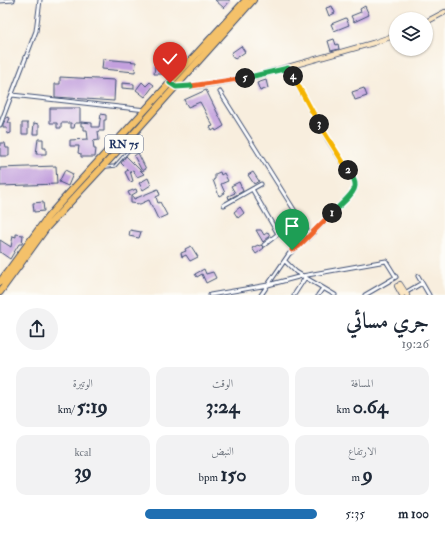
<!DOCTYPE html>
<html lang="ar">
<head>
<meta charset="utf-8">
<style>
  body { margin:0; font-family:"IM FELL Double Pica",Amiri,serif; background:#f2f2f3; color:#1f2937; direction:rtl; height:100vh; display:flex; flex-direction:column; font-size:15px; white-space:nowrap }
  * { box-sizing:border-box; margin:0 }
  p { font-size:13px; color:#747a83 }
  .icon { flex:none; width:22px; height:22px; fill:none; stroke:currentColor; stroke-width:2; stroke-linecap:round; stroke-linejoin:round }
  .map { position:relative; height:295px; overflow:hidden; direction:ltr }
  .side { display:flex; flex-direction:column; background:#fff; flex:1 }
  .side>* { flex:none }
  .fabs { position:absolute; left:389px; top:12px; display:grid; gap:8px }
  .fabs a { display:grid; place-items:center; width:44px; height:44px; border-radius:50%; background:#fff; box-shadow:0 1px 3px #0004; font-size:20px }
  .pin { position:absolute; display:grid; place-items:center; width:34px; height:34px; color:#fff; margin:-41px -17px; border-radius:50% 50% 50% 0; rotate:-45deg; box-shadow:0 0 4px #0007 }
  .pin .icon { rotate:45deg }
  .km { position:absolute; width:20px; height:20px; margin:-10px; border-radius:50%; background:#222; color:#fff; font-size:11px; line-height:20px; text-align:center }
  .round { display:grid; place-items:center; flex:none; width:42px; height:42px; border-radius:21px; background:#f2f2f3 }
  .head { display:flex; align-items:center; justify-content:space-between; height:68px; padding:0 16px }
  h1 { font-size:22px; font-weight:800; line-height:30px }
  .metrics { display:grid; grid-template-columns:repeat(3,1fr); gap:6px; height:68px; padding:4px 16px }
  .metrics div { display:grid; align-content:center; border-radius:10px; background:#f2f2f3; text-align:center }
  .metrics b { font-size:20px; font-weight:800 }
  .metrics small { font-size:11px; font-weight:400 }
  .metrics p { font-size:11px }
  ul { padding:0 16px; list-style:none; font-size:13px }
  li { display:grid; grid-template-columns:64px 48px 1fr; align-items:center; height:30px }
  li i { height:10px; border-radius:5px; background:#1f6fb2 }
  .map>svg:first-child { display:block }
  .building { fill:#c3a0dd }
  .lines { fill:none; stroke-linecap:round; stroke-linejoin:round }
  .lane-casing { stroke:#3c4c71; stroke-width:3.5 }
  .street-casing { stroke:#3c4c71; stroke-width:5 }
  .secondary-casing { stroke:#3c4c71; stroke-width:6 }
  .highway-casing { stroke:#3c4c71; stroke-width:8 }
  .lane { stroke:#fff; stroke-width:1.5 }
  .street { stroke:#fff; stroke-width:3 }
  .secondary { stroke:#fbe6c3; stroke-width:4.5 }
  .highway { stroke:#f4c16a; stroke-width:6 }
  .split-1-casing { stroke:#fff; stroke-width:8 }
  .split-2-casing { stroke:#fff; stroke-width:8 }
  .split-3-casing { stroke:#fff; stroke-width:8 }
  .split-4-casing { stroke:#fff; stroke-width:8 }
  .split-5-casing { stroke:#fff; stroke-width:8 }
  .split-6-casing { stroke:#fff; stroke-width:8 }
  .split-7-casing { stroke:#fff; stroke-width:8 }
  .split-1 { stroke:#f0652b; stroke-width:5 }
  .split-2 { stroke:#22a559; stroke-width:5 }
  .split-3 { stroke:#f5b400; stroke-width:5 }
  .split-4 { stroke:#f5b400; stroke-width:5 }
  .split-5 { stroke:#22a559; stroke-width:5 }
  .split-6 { stroke:#f0652b; stroke-width:5 }
  .split-7 { stroke:#22a559; stroke-width:5 }
  .labels { text-anchor:middle; dominant-baseline:central; stroke-width:3; stroke-linejoin:round; paint-order:stroke }
  .shield { fill:#fdfcf7; stroke:#5f6c8c; stroke-width:1 }
  .shield-label { font-size:11px; font-weight:bold; fill:#1b2f5e }
</style>
</head>
<body>
<div class="map">
<svg width="445" height="295" viewBox="0 0 445 295">
  <rect width="100%" height="100%" fill="#fdfcf7"/>
  <filter id="ink" filterUnits="userSpaceOnUse"><feTurbulence type="fractalNoise" baseFrequency=".025" numOctaves="2"/><feDisplacementMap in="SourceGraphic" scale="8" xChannelSelector="R" yChannelSelector="G"/><feConvolveMatrix kernelMatrix="1 2 1 2 8 2 1 2 1" color-interpolation-filters="sRGB"/></filter>
  <filter id="wash" filterUnits="userSpaceOnUse"><feTurbulence type="fractalNoise" baseFrequency=".012" numOctaves="4" result="noise"/><feDisplacementMap in="SourceGraphic" scale="16" xChannelSelector="R" yChannelSelector="G"/><feGaussianBlur stdDeviation="0.9" result="paint"/><feColorMatrix in="noise" values="0 0 0 0 0 0 0 0 0 0 0 0 0 0 0 0 0 1.4 0 .05"/><feComposite in="paint" operator="in"/></filter>
  <g filter="url(#wash)">
    <rect width="100%" height="100%" fill="#f8eede"/>
    <g id="blocks">
      <path class="building" d="M215 0H228L230 1 224 8Z
        M332 6 335 13 329 16 326 8Z
        M365 6 369 15 354 22 351 16 361 12 360 9Z
        M346 18 349 25 334 31 331 24Z
        M334 39 336 45 338 44 339 49 331 51 328 41Z
        M241 46 245 52 235 59 234 58H233L231 53Z
        M103 59 136 62 135 72 102 69Z
        M155 66H165V74H154Z
        M60 77 115 80 114 101 55 97V84H60Z
        M266 80 268 88 260 91 257 83Z
        M142 82 146 86 150 82 154 85 145 97 136 90Z
        M122 83 134 84V89L122 88Z
        M364 88 367 96 355 100 352 92Z
        M206 90 224 126 216 131 215 129 212 131 210 127 213 126 200 102 188 107 184 100Z
        M50 108H80V123H75L74 128H71V123H61V128H57V123H50Z
        M101 114 106 115V120H104V131H98L99 140 93 141 94 149H96L95 157H81V154L78 153 79 146H70V140L88 139 87 130H84V126H81V122L92 123V127H99Z
        M7 117 10 118 8 123H11V133L8 134 7 128H3V124Z
        M22 123H28V134H22Z
        M34 123 39 124V134H33Z
        M38 139H43V148H46V154H36Z
        M0 143H5L6 148H9V156H0Z
        M138 153 146 169 142 171 134 156Z
        M126 156 144 174 137 177 133 170 130 171 133 181 130 182 125 172 128 170 121 163Z
        M56 166 57 184 0 186V168Z
        M65 170 73 174 68 186 59 182Z
        M220 172 221 175 224 173 228 181 221 184 225 193 219 196 213 180 215 179V174Z
        M253 172 259 181 254 184 248 175Z
        M148 178 151 185 143 190 139 183Z
        M239 182 243 191 229 199 228 196 235 193 231 186Z
        M136 189 137 192 132 195 134 199 158 189 160 195 156 197 158 203 160 202 167 215 158 219 149 200 140 204 131 203V196H130L128 192Z
        M43 202 44 211 34 212 33 203Z
        M240 207 244 213 238 218 234 212Z
        M286 222 289 228 281 231 278 227Z
        M130 230 141 232 139 238 129 236Z
        M256 230H261L264 235 268 232 270 236 263 242Z
        M16 234 23 235 22 244H19L10 259 0 252V240L11 247 13 236 16 237Z
        M258 245 259 246 261 245 264 248 256 254 252 248Z
        M191 246 198 257 190 261 186 255 182 257 181 253 186 251 185 249Z
        M204 269 206 274 213 272 216 278 206 283 202 274 197 277 195 274Z"/>
    </g>
  </g>
  <g filter="url(#ink)">
    <use href="#blocks" fill-opacity="0" stroke="#3c4c71" stroke-width="1"/>
    <g class="lines">
      <g class="lane-casing">
        <path id="lane" d="M106 167 115 166 129 150 130 140"/>
      </g>
      <g class="street-casing">
        <path id="street" d="M0 1 13 0
          M220 92 310 235
          M12 95 146 110
          M0 125 36 31 40 0
          M252 189 278 234
          M224 205 261 184
          M264 245 278 234 287 233 301 242
          M285 261 296 272 335 295
          M418 276 429 295
          M405 293 422 283
          M210 295 268 285 302 276 386 261 396 277 365 295
          M261 295 289 254 308 238 350 195C354 191 356 188 355 182L329 142 288 68
          M294 295 305 278
          M318 295 323 288"/>
      </g>
      <g class="secondary-casing">
        <path id="secondary" d="M426 22 445 12
          M175 86H197L256 76 373 43 396 35
          M400 284 407 295
          M397 286 402 295"/>
      </g>
      <g class="highway-casing">
        <path id="highway" d="M0 282 47 218 62 201 246 0
          M0 292 47 227 135 132 253 0"/>
      </g>
      <use href="#lane" class="lane"/>
      <use href="#street" class="street"/>
      <use href="#secondary" class="secondary"/>
      <use href="#highway" class="highway"/>
    </g>
  </g>
  <g class="lines" filter="url(#ink)">
    <g class="split-1-casing">
      <path id="split-1" d="M292 250 299 246 332 213"/>
    </g>
    <g class="split-2-casing">
      <path id="split-2" d="M332 213C338 207 357 192 355 184 355 179 350 174 348 170"/>
    </g>
    <g class="split-3-casing">
      <path id="split-3" d="M319 124 348 170"/>
    </g>
    <g class="split-4-casing">
      <path id="split-4" d="M293 76 319 124"/>
    </g>
    <g class="split-5-casing">
      <path id="split-5" d="M245 78 288 68 293 76"/>
    </g>
    <g class="split-6-casing">
      <path id="split-6" d="M191 86 245 78"/>
    </g>
    <g class="split-7-casing">
      <path id="split-7" d="M170 83 176 87 191 86"/>
    </g>
    <use href="#split-1" class="split-1"/>
    <use href="#split-2" class="split-2"/>
    <use href="#split-3" class="split-3"/>
    <use href="#split-4" class="split-4"/>
    <use href="#split-5" class="split-5"/>
    <use href="#split-6" class="split-6"/>
    <use href="#split-7" class="split-7"/>
  </g>
  <g class="labels">
    <rect class="shield" x="105" y="135" width="38" height="18" rx="3"/>
    <g class="shield-label">
      <text x="124" y="144">RN 75</text>
    </g>
  </g>
</svg>
<div class="fabs">
<a><svg class="icon" aria-label="layers" viewBox="0 0 24 24"><path d="M12 4l9 5-9 5-9-5zM3 14l9 5 9-5"/></svg></a>
</div>
<div class="pin" style="left:292px;top:250px;background:#1e9e55"><svg class="icon" aria-label="arrive" viewBox="0 0 24 24"><path d="M6 21V4h12l-3 4 3 4H6"/></svg></div>
<div class="pin" style="left:170px;top:83px;background:#d93025"><svg class="icon" aria-label="check" viewBox="0 0 24 24"><path d="M5 12l5 5 9-10"/></svg></div>
<b class="km" style="left:332px;top:213px">1</b>
<b class="km" style="left:348px;top:170px">2</b>
<b class="km" style="left:319px;top:124px">3</b>
<b class="km" style="left:293px;top:76px">4</b>
<b class="km" style="left:245px;top:78px">5</b>
</div>
<section class="side">
<div class="head"><div><h1>جري مسائي</h1><p>19:26</p></div><a class="round"><svg class="icon" aria-label="share" viewBox="0 0 24 24"><path d="M12 15V3M7 8l5-5 5 5M5 13v7h14v-7"/></svg></a></div>
<div class="metrics">
<div><p>المسافة</p><b>0.64<small> km</small></b></div>
<div><p>الوقت</p><b>3:24</b></div>
<div><p>الوتيرة</p><b>5:19<small> /km</small></b></div>
</div>
<div class="metrics">
<div><p>الارتفاع</p><b>9<small> m</small></b></div>
<div><p>النبض</p><b>150<small> bpm</small></b></div>
<div><p>kcal</p><b>39</b></div>
</div>
<ul>
<li><b>100 m</b>5:35<i style="width:57%"></i></li>
</ul>
</section>
</body>
</html>
